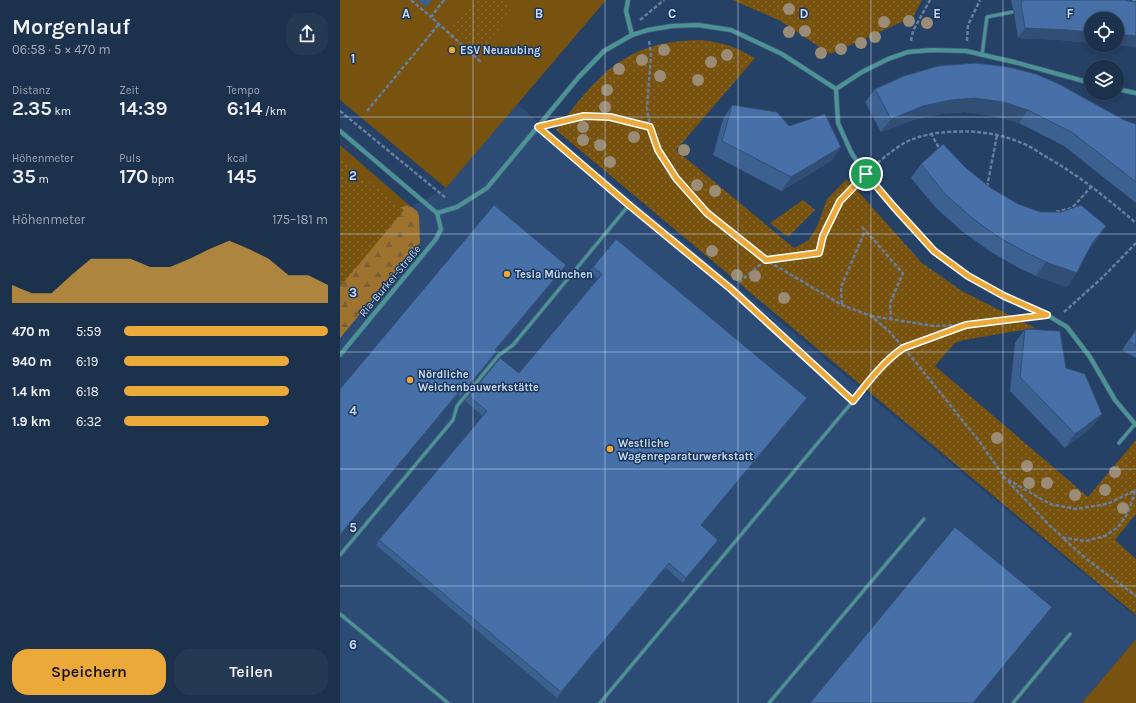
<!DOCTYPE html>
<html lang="de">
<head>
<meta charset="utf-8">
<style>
  body { margin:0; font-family:Karla,sans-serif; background:#253953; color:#f1f3f6; height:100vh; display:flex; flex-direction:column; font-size:15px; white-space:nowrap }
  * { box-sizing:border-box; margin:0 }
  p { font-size:13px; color:#a0a9b5 }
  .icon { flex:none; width:22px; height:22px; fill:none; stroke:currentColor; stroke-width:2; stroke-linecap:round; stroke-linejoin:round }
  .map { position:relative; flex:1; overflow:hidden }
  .side { display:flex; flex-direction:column; background:#1c314c; width:340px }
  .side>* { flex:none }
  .buttons { position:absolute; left:744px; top:12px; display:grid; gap:8px }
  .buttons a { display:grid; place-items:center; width:40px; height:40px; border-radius:50%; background:#1c314c; box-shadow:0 2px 6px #0003,0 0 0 1px #3a4c64; font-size:20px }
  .pin { position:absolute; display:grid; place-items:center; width:34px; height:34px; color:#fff; margin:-17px; border:2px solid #fff; border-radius:50%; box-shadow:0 1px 4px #0007 }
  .round { display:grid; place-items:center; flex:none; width:42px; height:42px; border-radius:16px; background:#253953 }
  .head { display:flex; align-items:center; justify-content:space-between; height:68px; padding:0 12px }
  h1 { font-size:22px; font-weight:600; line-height:30px }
  .metrics { display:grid; grid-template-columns:repeat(3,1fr); gap:6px; height:68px; padding:4px 12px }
  .metrics div { display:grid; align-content:center }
  .metrics b { font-size:20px; font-weight:600 }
  .metrics small { font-size:11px; font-weight:400 }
  .metrics p { font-size:11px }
  .chart { height:112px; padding:8px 12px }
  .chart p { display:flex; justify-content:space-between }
  .chart svg { width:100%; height:72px; margin-top:4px; fill:#eba93a; opacity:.7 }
  .primary-button { display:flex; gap:8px; margin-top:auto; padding:8px 12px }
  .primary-button a { flex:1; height:46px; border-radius:16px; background:#eba93a; color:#111; font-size:16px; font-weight:600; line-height:46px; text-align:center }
  .primary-button a+a { background:#253953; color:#f1f3f6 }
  ul { padding:0 12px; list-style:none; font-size:13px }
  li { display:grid; grid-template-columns:64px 48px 1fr; align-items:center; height:30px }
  li i { height:10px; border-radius:5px; background:#eba93a }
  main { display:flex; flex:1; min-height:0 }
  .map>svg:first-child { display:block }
  .built { fill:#2c4c76 }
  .grass { fill:#78520f }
  .forest { fill:url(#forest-firs) }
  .park { fill:url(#park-dots) }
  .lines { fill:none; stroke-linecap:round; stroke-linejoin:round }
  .lane-casing { stroke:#465f82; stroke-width:4.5 }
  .street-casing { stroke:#465f82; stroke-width:5.5 }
  .path { stroke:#677e9e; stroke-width:2.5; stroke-dasharray:4 2; stroke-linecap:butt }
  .lane { stroke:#4c9394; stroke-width:3 }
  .street { stroke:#4c9394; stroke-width:4 }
  .tree { fill:#9a8c76 }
  .wall { fill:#3c6090 }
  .shaded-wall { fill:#314e75 }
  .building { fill:#4670a7; stroke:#314e75 }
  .route-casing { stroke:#fff; stroke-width:8 }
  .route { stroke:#eba93a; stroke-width:5 }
  .grid { fill:none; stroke:#c8d9f0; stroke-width:1; stroke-opacity:0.55 }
  .poi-dot { fill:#eba93a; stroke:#1b365a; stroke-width:1.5 }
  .labels { text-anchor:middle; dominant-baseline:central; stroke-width:3; stroke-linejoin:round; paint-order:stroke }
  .poi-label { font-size:11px; font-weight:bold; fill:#c8d9f0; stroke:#1b365a; text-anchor:start }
  .street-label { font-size:11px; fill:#c8d9f0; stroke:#1b365a }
  .grid-label { font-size:13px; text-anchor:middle; font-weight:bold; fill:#c8d9f0; stroke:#1b365a; stroke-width:3; stroke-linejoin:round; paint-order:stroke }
</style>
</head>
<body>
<main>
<section class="side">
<div class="head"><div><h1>Morgenlauf</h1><p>06:58 · 5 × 470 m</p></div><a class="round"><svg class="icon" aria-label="share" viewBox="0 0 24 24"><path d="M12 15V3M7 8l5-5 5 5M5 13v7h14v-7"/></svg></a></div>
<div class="metrics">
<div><p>Distanz</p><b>2.35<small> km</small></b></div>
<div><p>Zeit</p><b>14:39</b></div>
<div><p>Tempo</p><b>6:14<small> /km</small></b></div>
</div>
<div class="metrics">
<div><p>Höhenmeter</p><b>35<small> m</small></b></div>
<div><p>Puls</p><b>170<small> bpm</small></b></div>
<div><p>kcal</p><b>145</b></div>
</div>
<div class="chart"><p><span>Höhenmeter</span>175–181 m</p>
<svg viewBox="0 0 160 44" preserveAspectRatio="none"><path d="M0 44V33L10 38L20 38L30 27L40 17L50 17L60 17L70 22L80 22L90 17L100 11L110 6L120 11L130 17L140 27L150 27L160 33V44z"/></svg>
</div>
<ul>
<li><b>470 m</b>5:59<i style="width:100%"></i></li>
<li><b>940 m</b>6:19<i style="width:81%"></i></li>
<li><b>1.4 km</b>6:18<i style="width:81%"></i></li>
<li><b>1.9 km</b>6:32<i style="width:71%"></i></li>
</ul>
<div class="primary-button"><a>Speichern</a><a>Teilen</a></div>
</section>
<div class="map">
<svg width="796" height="703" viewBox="0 0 796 703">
  <defs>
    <pattern id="forest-firs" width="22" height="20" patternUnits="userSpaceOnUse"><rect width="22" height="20" fill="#9d732f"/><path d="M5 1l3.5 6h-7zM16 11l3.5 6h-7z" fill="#7b6238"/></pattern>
    <pattern id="park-dots" width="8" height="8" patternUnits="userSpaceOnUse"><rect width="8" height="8" fill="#78520f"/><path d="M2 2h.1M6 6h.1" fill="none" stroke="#8a6a32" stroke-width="1.8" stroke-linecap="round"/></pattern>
  </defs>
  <rect width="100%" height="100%" fill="#254166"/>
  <path class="built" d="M177 104 796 617V639L742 703H0V287L64 210 106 188Z"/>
  <path class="grass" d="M0 0H266L106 188 0 100Z
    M0 145 69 205 56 208 50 228 16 227 0 248Z
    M796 639V703H742Z"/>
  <path class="forest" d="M69 205 77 211 79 216 80 243 0 338V248L16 227 50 228 56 208Z"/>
  <path class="park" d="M136 0H166L172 14 139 52 109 27Z
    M392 0H582L573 17 490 54 439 20Z
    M363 40 384 44 398 49 415 58 336 150 454 248 469 240 478 224 487 199 507 179 582 263 622 291 695 328 624 340 615 343 595 366 748 497 796 440V514L775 540 796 559V615L216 130C247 90 273 53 326 43 338 41 350 40 363 40Z
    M0 157 64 210 0 287Z
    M463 200 475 210 448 237 430 223Z"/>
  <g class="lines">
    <g class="lane-casing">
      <path id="lane" d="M642 55 647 17 672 12
        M198 127 289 205
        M779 443 795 424
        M0 555 113 420 117 406 159 355 173 345 289 205 391 289 513 401 260 703
        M0 614 108 703
        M429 703 584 519
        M673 703 730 634"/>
    </g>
    <g class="street-casing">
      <path id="street" d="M288 0 286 11 292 35
        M496 89 498 123 511 152 525 174 554 207 594 251 628 276 665 296 707 315 727 327 750 357 775 400 796 425
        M496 89 522 72 548 59 568 52 592 50 626 51 674 62 751 83
        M777 89 796 93
        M0 131 97 213
        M97 213 117 207 147 188 238 78 264 51 292 35 308 30 332 26 358 25 391 30 442 54 496 89
        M0 355 96 239 101 229 97 213"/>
    </g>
    <path class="path" d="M71 0 91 17
      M104 0 91 17 141 62
      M792 0 796 1
      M300 20 324 0
      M309 41 311 54 307 108 310 127 318 150 336 178 367 213 426 260 502 305 531 316 549 331 578 365 639 441 665 478 710 504 736 509 767 504 796 490
      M571 41 573 31 590 0
      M627 41 628 25 640 0
      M0 111 106 198
      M27 111 99 24
      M217 122 244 116 269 117 310 127
      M591 133 600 150
      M533 167C543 158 553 150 564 143 578 136 593 133 608 132 634 130 658 133 682 143 690 146 697 151 703 155 737 174 767 198 796 223
      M647 187 657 135
      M716 212 732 208 751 187
      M522 227 563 273 550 303 551 320
      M399 282 426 260 479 253 483 236 500 201 518 182
      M502 304 501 287 525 231
      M724 312 763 277 796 243
      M531 316 594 326 623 325
      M519 393C533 377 546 360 563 348L626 325 685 318
      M668 481 710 526 724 538 746 541 765 536 778 527 786 516 791 504 795 491
      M724 539 749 561 796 596"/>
    <use href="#lane" class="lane"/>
    <use href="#street" class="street"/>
  </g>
  <g class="tree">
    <circle cx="449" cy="9" r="6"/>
    <circle cx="569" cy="21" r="6"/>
    <circle cx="544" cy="22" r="6"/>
    <circle cx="587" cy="23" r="6"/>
    <circle cx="465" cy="31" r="6"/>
    <circle cx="449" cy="32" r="6"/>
    <circle cx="535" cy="37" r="6"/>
    <circle cx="521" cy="43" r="6"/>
    <circle cx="501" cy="49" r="6"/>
    <circle cx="324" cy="50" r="6"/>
    <circle cx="481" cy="53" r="6"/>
    <circle cx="387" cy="55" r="6"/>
    <circle cx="302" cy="60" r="6"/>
    <circle cx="371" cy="62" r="6"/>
    <circle cx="279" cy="69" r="6"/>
    <circle cx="320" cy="76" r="6"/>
    <circle cx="358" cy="80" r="6"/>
    <circle cx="267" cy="90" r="6"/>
    <circle cx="265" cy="107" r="6"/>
    <circle cx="243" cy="127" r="6"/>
    <circle cx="294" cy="137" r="6"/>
    <circle cx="243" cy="140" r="6"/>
    <circle cx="260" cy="145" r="6"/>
    <circle cx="344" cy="150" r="6"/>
    <circle cx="270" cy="162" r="6"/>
    <circle cx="357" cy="185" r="6"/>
    <circle cx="375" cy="191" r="6"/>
    <circle cx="372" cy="251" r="6"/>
    <circle cx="397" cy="275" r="6"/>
    <circle cx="415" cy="276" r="6"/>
    <circle cx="444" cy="298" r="6"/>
    <circle cx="657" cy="438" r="6"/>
    <circle cx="687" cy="466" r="6"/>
    <circle cx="775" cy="472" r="6"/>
    <circle cx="689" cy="483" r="6"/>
    <circle cx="707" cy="483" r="6"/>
    <circle cx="765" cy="490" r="6"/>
    <circle cx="735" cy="495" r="6"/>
    <circle cx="783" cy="508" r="6"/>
  </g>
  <path class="wall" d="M77 0H92L86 7Z
    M671 0H785L793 46 777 45V19H751V43L720 40 678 38 674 14 675 12 673 9Z
    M535 89 784 120 796 124V203L724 146 679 123 654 116 624 112 601 114 573 120 541 132 525 102Z
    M392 105 449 126 501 147 491 161 441 191 373 155 383 119Z
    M581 164 627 169 651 188 678 204 757 240 750 248 727 287 696 276 679 268 651 252 623 232 596 208 571 178Z
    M226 265 220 273 156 350 157 351 152 359 120 397 118 395 0 389Z
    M253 267 463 403 361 525 378 540 343 583 326 568 217 698 36 545 39 540 143 416 125 401 129 396 179 373 258 279 249 272Z
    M685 329 726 368 762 414 752 427 725 448 670 391 675 343Z
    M796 329V358L782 350Z"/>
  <path class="shaded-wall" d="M685 28 727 30 751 32V43L720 40 678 38Z
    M777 34 796 36V47L777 45Z
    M634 98 663 102 688 110 679 123 654 116 624 112 601 114 573 120 541 132 551 119 583 106 611 100Z
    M501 147 491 161 441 191 451 177Z
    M766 226 757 240 744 256 753 242Z
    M706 262 737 273 727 287 696 276Z
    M226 265 220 273 150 357 155 350Z
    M157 351 152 359 120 397 126 389Z
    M123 387 118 395 0 536V535Z
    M467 398 463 403 357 530 361 525Z
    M762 414 752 427 725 448 735 434Z
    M378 540 374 545 343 583 346 578Z
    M329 563 326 568 217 698 221 692Z
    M712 607 708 613 633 703Z"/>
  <path class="building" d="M680 0H785L796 2V36L777 34V19H751V32L727 30 685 28 681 4 682 2Z
    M636 63 669 67 696 74 719 84 784 120 796 124V182L733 133 688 110 663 102 634 98 611 100 583 106 551 119 535 89 564 76 598 66Z
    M392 105 437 112 449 126 485 114 501 147 451 177 382 141Z
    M603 144 627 169 651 188 678 204 701 212H721L741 205 766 226 753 242 742 262 737 273 706 262 689 254 660 238 632 218 605 194 581 164Z
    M154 205 226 265 155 350 157 351 126 389 123 387 0 535V389Z
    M276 239 467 398 361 525 378 540 346 578 329 563 221 692 39 540 147 411 129 396 160 358 179 373 262 274 253 267Z
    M685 329 720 331 726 368 745 374 762 414 735 434 680 377Z
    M796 330V346L789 341Z
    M615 527 712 607 633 703H470Z"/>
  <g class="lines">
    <g class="route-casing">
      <path id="route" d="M244 116 270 117 310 127 318 150 336 178 367 213 426 260 479 253 483 236 500 201 526 174 554 207 594 251 628 276 664 296 707 315 626 325 563 348C543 362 528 382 513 401L391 289 289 205 198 127Z"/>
    </g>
    <use href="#route" class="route"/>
  </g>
  <path class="grid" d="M133 0V703M265 0V703M398 0V703M531 0V703M663 0V703M0 117H796M0 234H796M0 352H796M0 469H796M0 586H796"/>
  <g class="poi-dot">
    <circle cx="112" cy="50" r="4"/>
    <circle cx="167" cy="274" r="4"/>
    <circle cx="70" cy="380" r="4"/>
    <circle cx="270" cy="449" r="4"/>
  </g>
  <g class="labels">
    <g class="poi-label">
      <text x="120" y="50">ESV Neuaubing</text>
      <text x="175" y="274">Tesla München</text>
      <text x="78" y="374">Nördliche<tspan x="78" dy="13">Weichenbauwerkstätte</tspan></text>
      <text x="278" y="443">Westliche<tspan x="278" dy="13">Wagenreparaturwerkstatt</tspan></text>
    </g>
    <g class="street-label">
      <text transform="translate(50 281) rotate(-50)">Ria-Burkei-Straße</text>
    </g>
  </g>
  <g class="grid-label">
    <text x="66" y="18">A</text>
    <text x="199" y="18">B</text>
    <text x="332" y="18">C</text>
    <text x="464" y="18">D</text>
    <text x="597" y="18">E</text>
    <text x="730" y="18">F</text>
    <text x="13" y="63">1</text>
    <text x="13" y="180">2</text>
    <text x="13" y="297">3</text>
    <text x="13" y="415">4</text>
    <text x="13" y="532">5</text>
    <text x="13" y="649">6</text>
  </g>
</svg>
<div class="buttons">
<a><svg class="icon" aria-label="locate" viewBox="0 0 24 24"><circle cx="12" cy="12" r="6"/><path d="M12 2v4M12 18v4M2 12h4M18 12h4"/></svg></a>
<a><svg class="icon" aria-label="layers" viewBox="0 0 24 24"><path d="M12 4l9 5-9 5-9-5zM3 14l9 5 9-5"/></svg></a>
</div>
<div class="pin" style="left:526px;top:174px;background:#1e9e55"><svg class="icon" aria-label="arrive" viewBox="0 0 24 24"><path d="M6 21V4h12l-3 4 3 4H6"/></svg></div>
</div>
</main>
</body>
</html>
